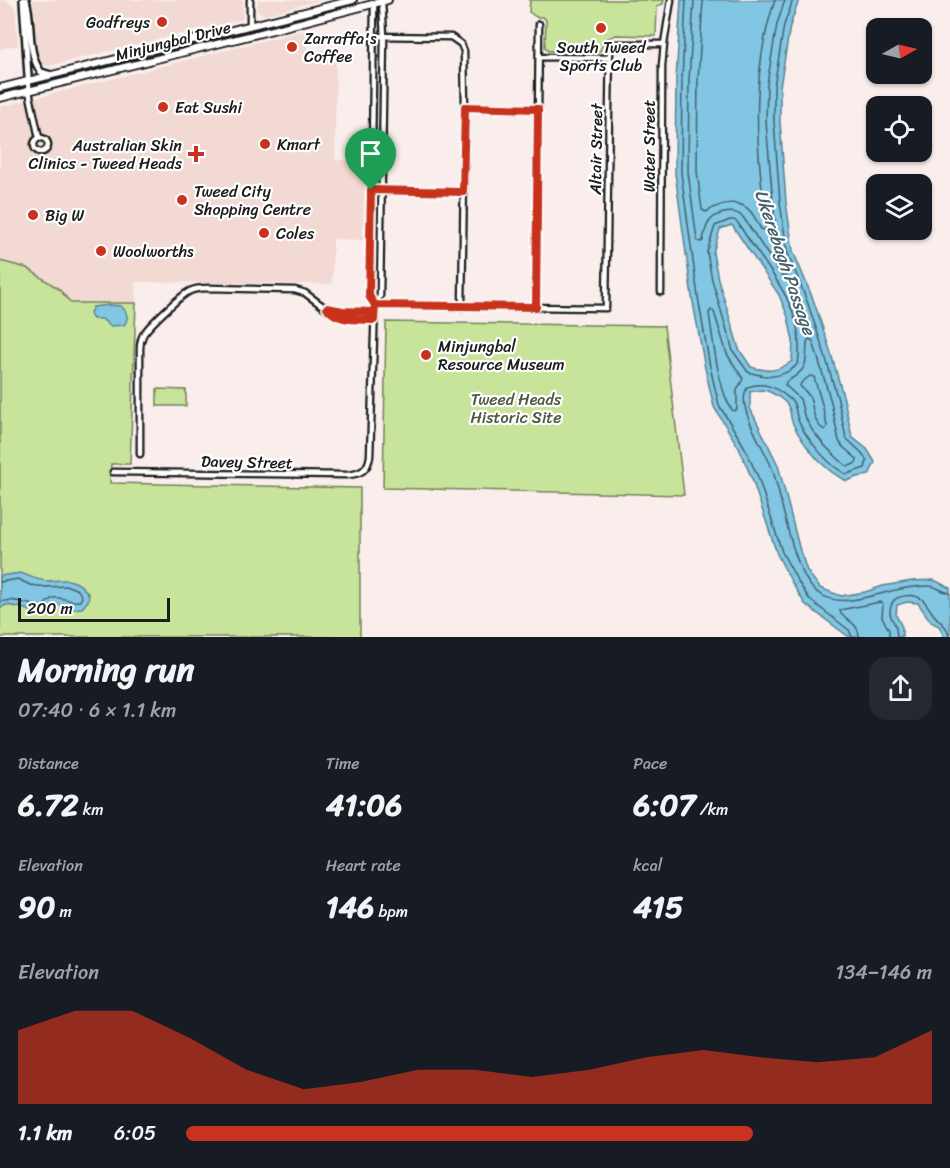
<!DOCTYPE html>
<html lang="en">
<head>
<meta charset="utf-8">
<style>
  body { margin:0; font-family:Sriracha,sans-serif; background:#242831; color:#f1f3f6; height:100vh; display:flex; flex-direction:column; font-size:22px; white-space:nowrap }
  * { box-sizing:border-box; margin:0 }
  p { font-size:20px; color:#9ea1a6 }
  .icon { flex:none; width:33px; height:33px; fill:none; stroke:currentColor; stroke-width:2; stroke-linecap:round; stroke-linejoin:round }
  .map { position:relative; height:637px; overflow:hidden }
  .drawer { display:flex; flex-direction:column; background:#171b24; flex:1 }
  .drawer>* { flex:none }
  .needle { width:39px; rotate:82deg }
  .controls { position:absolute; left:866px; top:18px; display:grid; gap:12px }
  .controls a { display:grid; place-items:center; width:66px; height:66px; border-radius:12px; background:#171b24; box-shadow:0 2px 4px #0004; font-size:30px }
  .scale { position:absolute; left:18px; bottom:15px; width:152px; box-sizing:border-box; padding-left:6px; border:3px solid #1c1c1c; border-top:0; font-size:16px; line-height:21px; white-space:nowrap; color:#1c1c1c; -webkit-text-stroke:4px #fff; paint-order:stroke }
  .pin { position:absolute; display:grid; place-items:center; width:51px; height:51px; color:#fff; margin:-62px -26px; border-radius:50% 50% 50% 0; rotate:-45deg; box-shadow:0 0 6px #0007 }
  .pin .icon { rotate:45deg }
  .round { display:grid; place-items:center; flex:none; width:63px; height:63px; border-radius:18px; background:#242831 }
  .overview { display:flex; align-items:center; justify-content:space-between; height:102px; padding:0 18px }
  h1 { font-size:33px; font-weight:700; line-height:45px }
  .metrics { display:grid; grid-template-columns:repeat(3,1fr); gap:9px; height:102px; padding:6px 18px }
  .metrics div { display:grid; align-content:center }
  .metrics b { font-size:30px; font-weight:700 }
  .metrics small { font-size:16px; font-weight:400 }
  .metrics p { font-size:16px }
  .chart { height:168px; padding:12px 18px }
  .chart p { display:flex; justify-content:space-between }
  .chart svg { width:100%; height:108px; margin-top:6px; fill:#c8321e; opacity:.7 }
  ul { padding:0 18px; list-style:none; font-size:20px }
  li { display:grid; grid-template-columns:96px 72px 1fr; align-items:center; height:45px }
  li i { height:15px; border-radius:8px; background:#c8321e }
  .map>svg:first-child { display:block }
  .built { fill:#f2d9d3 }
  .green { fill:#c8e39a; stroke:#72805b; stroke-width:1.5 }
  .water { fill:#81c6e2; stroke:#598293; stroke-width:1.5; fill-rule:evenodd }
  .lines { fill:none; stroke-linecap:round; stroke-linejoin:round }
  .shore { stroke:#44606b; stroke-width:1.5 }
  .minor-casing { stroke:#1c1c1c; stroke-width:9 }
  .tertiary-casing { stroke:#1c1c1c; stroke-width:10 }
  .secondary-casing { stroke:#1c1c1c; stroke-width:10 }
  .minor { stroke:#fff; stroke-width:4.5 }
  .tertiary { stroke:#fff; stroke-width:5 }
  .secondary { stroke:#fff; stroke-width:6 }
  .route-casing { stroke:#fff; stroke-width:12 }
  .route { stroke:#c8321e; stroke-width:8 }
  .poi-dot { fill:#c8321e; stroke:#fff; stroke-width:2 }
  .labels { text-anchor:middle; dominant-baseline:central; stroke-width:4.5; stroke-linejoin:round; paint-order:stroke }
  .poi-label { font-size:16px; fill:#1c1c1c; stroke:#fff; text-anchor:start }
  .street-label { font-size:16px; fill:#1c1c1c; stroke:#fff }
  .park-label { font-size:16px; fill:#505842; stroke:#fff }
  .water-label { font-size:18px; font-style:italic; fill:#44606b; stroke:#fff }
</style>
</head>
<body>
<div class="map">
<svg width="950" height="637" viewBox="0 0 950 637">
  <rect width="100%" height="100%" fill="#f9eeeb"/>
  <filter id="ink" filterUnits="userSpaceOnUse"><feTurbulence type="fractalNoise" baseFrequency=".0167" numOctaves="2"/><feDisplacementMap in="SourceGraphic" scale="12" xChannelSelector="R" yChannelSelector="G"/><feConvolveMatrix kernelMatrix="1 2 1 2 8 2 1 2 1" color-interpolation-filters="sRGB"/></filter>
  <g filter="url(#ink)">
    <path class="built" d="M0 0H6L15 8 18 45 0 49Z
      M32 0H243V19L48 66 43 65 36 51Z
      M258 0H320L264 15 257 10Z
      M306 30 307 54 336 47 335 160 365 161 363 240 333 239 332 284 135 282 136 303H71L59 289 27 268 0 261V107Z"/>
    <path class="green" d="M530 0H664L663 4 657 6 656 36 616 35 606 39 600 51H548L545 47 546 20 543 17H536L529 12Z
      M0 261 27 268 59 289 71 303H136L130 464H111L110 483 360 488V637H0Z
      M386 322 664 326 684 495 383 488Z
      M157 389 186 390V406H157Z"/>
    <path class="water" d="M681 0H799L790 26 780 87V122L786 202 793 251 813 299 830 350 844 399 852 437 867 449 875 462 869 475 857 477 847 481C824 471 804 446 793 424 790 418 791 410 788 406 784 399 772 392 764 390 760 390 755 391 750 392V408L778 465 799 547 807 571 820 588 841 596 865 592 883 586 912 581 934 580 950 588V637H944L939 626 931 622 918 603 907 602 897 605 896 615 902 627V637H849L805 604 792 583 777 554 752 479 739 448 714 407 705 368 692 297 675 173 676 79ZM732 225 779 295 788 317 793 341 792 361C777 372 769 372 751 367L739 349 718 279 713 253 720 229Z
      M109 305 121 306C127 312 130 318 124 325L110 326 102 319H93L91 316 90 313 93 307Z
      M21 573C31 577 37 580 48 581 53 581 57 580 62 580 75 579 82 585 89 595L88 601 82 608 73 609 57 604 53 605 45 613 41 614 18 607 6 605 0 608V576Z"/>
    <g class="lines">
      <path class="shore" d="M686 0 682 79 681 173 698 297 710 367 719 405 744 446 758 477 782 552 797 580 810 600 849 630 852 637
        M694 0 689 80 688 172 697 240 700 242 703 241C704 235 705 228 709 222 716 212 734 209 743 217L782 276 785 277 787 276 788 274 779 252 773 203 766 122 767 84 777 24 785 0
        M703 0 698 80 697 171 702 210 706 212C719 204 739 197 751 212 755 217 758 224 761 229L764 230 767 227C756 152 750 73 775 0
        M793 0 784 25 774 87V122L780 202 787 251 807 301 824 352 838 400 846 438 862 453 867 461 865 468 847 474C830 468 805 437 798 420 796 415 796 407 793 402 793 401 787 397 786 396 774 386 763 382 748 387 733 405 767 451 773 471 782 499 794 578 818 593 839 607 862 598 884 593 898 589 914 586 929 586 937 586 942 592 950 593
        M730 220H734L738 223C761 262 801 300 799 349 799 358 800 364 792 369 777 379 764 377 748 372L733 351 712 280 707 252 715 226Z
        M711 310 714 312 727 354 743 379 737 390V409L735 411 732 410C718 389 713 340 709 313Z
        M809 339 813 341 831 402 839 441 843 447 857 459V461C855 465 848 467 845 465L825 446 812 430 804 415 800 399 785 385 786 382C808 369 806 366 807 342Z
        M810 376 814 377 822 404 827 426 825 430C813 424 814 410 810 398 808 393 804 390 800 386L801 383Z
        M0 582 18 579 30 585 46 587 68 586 78 590 82 597 80 601C70 603 62 596 54 598 49 599 46 605 41 607 28 605 14 597 0 602
        M859 637C859 625 849 621 841 614L840 610 880 602 883 604 882 617 889 630V637
        M897 637C897 636 896 629 896 628 893 618 888 617 891 606 893 594 915 593 923 600 927 604 930 610 934 615 940 623 948 625 949 637"/>
      <g class="minor-casing">
        <path id="minor" d="M374 4 370 295 375 305
          M250 25V0
          M374 36 451 37 461 44 464 51 465 107 462 307
          M539 57 609 58
          M29 91 39 138
          M465 107 538 109
          M34 145a7 7 0 1 1 14 0a7 7 0 1 1-14 0Z
          M371 190 463 192
          M661 292 662 66 664 44 671 0
          M375 305 606 308 610 44H664
          M536 307 539 24
          M327 308 343 311 374 312
          M140 454V349C140 344 141 339 143 335 149 325 180 296 190 291 196 288 202 288 209 288L295 290 305 293 335 315 351 319 374 320
          M113 472 347 475C361 474 368 470 370 456L375 305 380 296 384 36 382 2"/>
      </g>
      <g class="tertiary-casing">
        <path id="tertiary" d="M23 0 29 91
          M26 0C33 23 26 52 41 72L51 75"/>
      </g>
      <g class="secondary-casing">
        <path id="secondary" d="M0 88 353 0
          M0 98 257 34 388 0"/>
      </g>
      <use href="#minor" class="minor"/>
      <use href="#tertiary" class="tertiary"/>
      <use href="#secondary" class="secondary"/>
    </g>
  </g>
  <g class="lines" filter="url(#ink)">
    <g class="route-casing">
      <path id="route" d="M371 190 369 296 375 305 374 312 343 311 327 308C338 322 358 319 374 320L375 305 536 307 538 109 465 107 463 192 371 190"/>
    </g>
    <use href="#route" class="route"/>
  </g>
  <g class="poi-dot">
    <circle cx="162" cy="22" r="6"/>
    <circle cx="601" cy="28" r="6"/>
    <circle cx="292" cy="47" r="6"/>
    <circle cx="163" cy="107" r="6"/>
    <circle cx="265" cy="144" r="6"/>
    <path d="M193 145h6v6h6v6h-6v6h-6v-6h-6v-6h6z"/>
    <circle cx="182" cy="200" r="6"/>
    <circle cx="33" cy="215" r="6"/>
    <circle cx="264" cy="233" r="6"/>
    <circle cx="101" cy="251" r="6"/>
    <circle cx="426" cy="355" r="6"/>
  </g>
  <g class="labels">
    <g class="poi-label">
      <text x="150" y="22" text-anchor="end">Godfreys</text>
      <text x="304" y="38">Zarraffa's<tspan x="304" dy="18">Coffee</tspan></text>
      <text x="601" y="47" text-anchor="middle">South Tweed<tspan x="601" dy="18">Sports Club</tspan></text>
      <text x="175" y="107">Eat Sushi</text>
      <text x="277" y="144">Kmart</text>
      <text x="182" y="145" text-anchor="end">Australian Skin<tspan x="182" dy="18">Clinics - Tweed Heads</tspan></text>
      <text x="194" y="191">Tweed City<tspan x="194" dy="18">Shopping Centre</tspan></text>
      <text x="45" y="215">Big W</text>
      <text x="276" y="233">Coles</text>
      <text x="113" y="251">Woolworths</text>
      <text x="438" y="346">Minjungbal<tspan x="438" dy="18">Resource Museum</tspan></text>
    </g>
    <g class="street-label">
      <text transform="translate(173 41) rotate(-14)">Minjungbal Drive</text>
      <text transform="translate(649 146) rotate(-90)">Water Street</text>
      <text transform="translate(596 149) rotate(-89)">Altair Street</text>
      <text transform="translate(247 462) rotate(1)">Davey Street</text>
    </g>
    <g class="park-label">
      <text x="516" y="399">Tweed Heads<tspan x="516" dy="18">Historic Site</tspan></text>
    </g>
    <g class="water-label">
      <text transform="translate(785 262) rotate(71)">Ukerebagh Passage</text>
    </g>
  </g>
</svg>
<div class="controls">
<a><svg class="needle" viewBox="-14 -14 28 28"><path d="M0-13l5 13h-10z" fill="#e53935"/><path d="M0 13l5-13h-10z" fill="#9ea1a6"/></svg></a>
<a><svg class="icon" aria-label="locate" viewBox="0 0 24 24"><circle cx="12" cy="12" r="6"/><path d="M12 2v4M12 18v4M2 12h4M18 12h4"/></svg></a>
<a><svg class="icon" aria-label="layers" viewBox="0 0 24 24"><path d="M12 4l9 5-9 5-9-5zM3 14l9 5 9-5"/></svg></a>
</div>
<div class="scale">200 m</div>
<div class="pin" style="left:371px;top:190px;background:#1e9e55"><svg class="icon" aria-label="arrive" viewBox="0 0 24 24"><path d="M6 21V4h12l-3 4 3 4H6"/></svg></div>
</div>
<section class="drawer">
<div class="overview"><div><h1>Morning run</h1><p>07:40 · 6 × 1.1 km</p></div><a class="round"><svg class="icon" aria-label="share" viewBox="0 0 24 24"><path d="M12 15V3M7 8l5-5 5 5M5 13v7h14v-7"/></svg></a></div>
<div class="metrics">
<div><p>Distance</p><b>6.72<small> km</small></b></div>
<div><p>Time</p><b>41:06</b></div>
<div><p>Pace</p><b>6:07<small> /km</small></b></div>
</div>
<div class="metrics">
<div><p>Elevation</p><b>90<small> m</small></b></div>
<div><p>Heart rate</p><b>146<small> bpm</small></b></div>
<div><p>kcal</p><b>415</b></div>
</div>
<div class="chart"><p><span>Elevation</span>134–146 m</p>
<svg viewBox="0 0 160 44" preserveAspectRatio="none"><path d="M0 44V14L10 6L20 6L30 17L40 30L50 38L60 35L70 30L80 30L90 33L100 30L110 25L120 22L130 25L140 27L150 25L160 14V44z"/></svg>
</div>
<ul>
<li><b>1.1 km</b>6:05<i style="width:76%"></i></li>
</ul>
</section>
</body>
</html>
